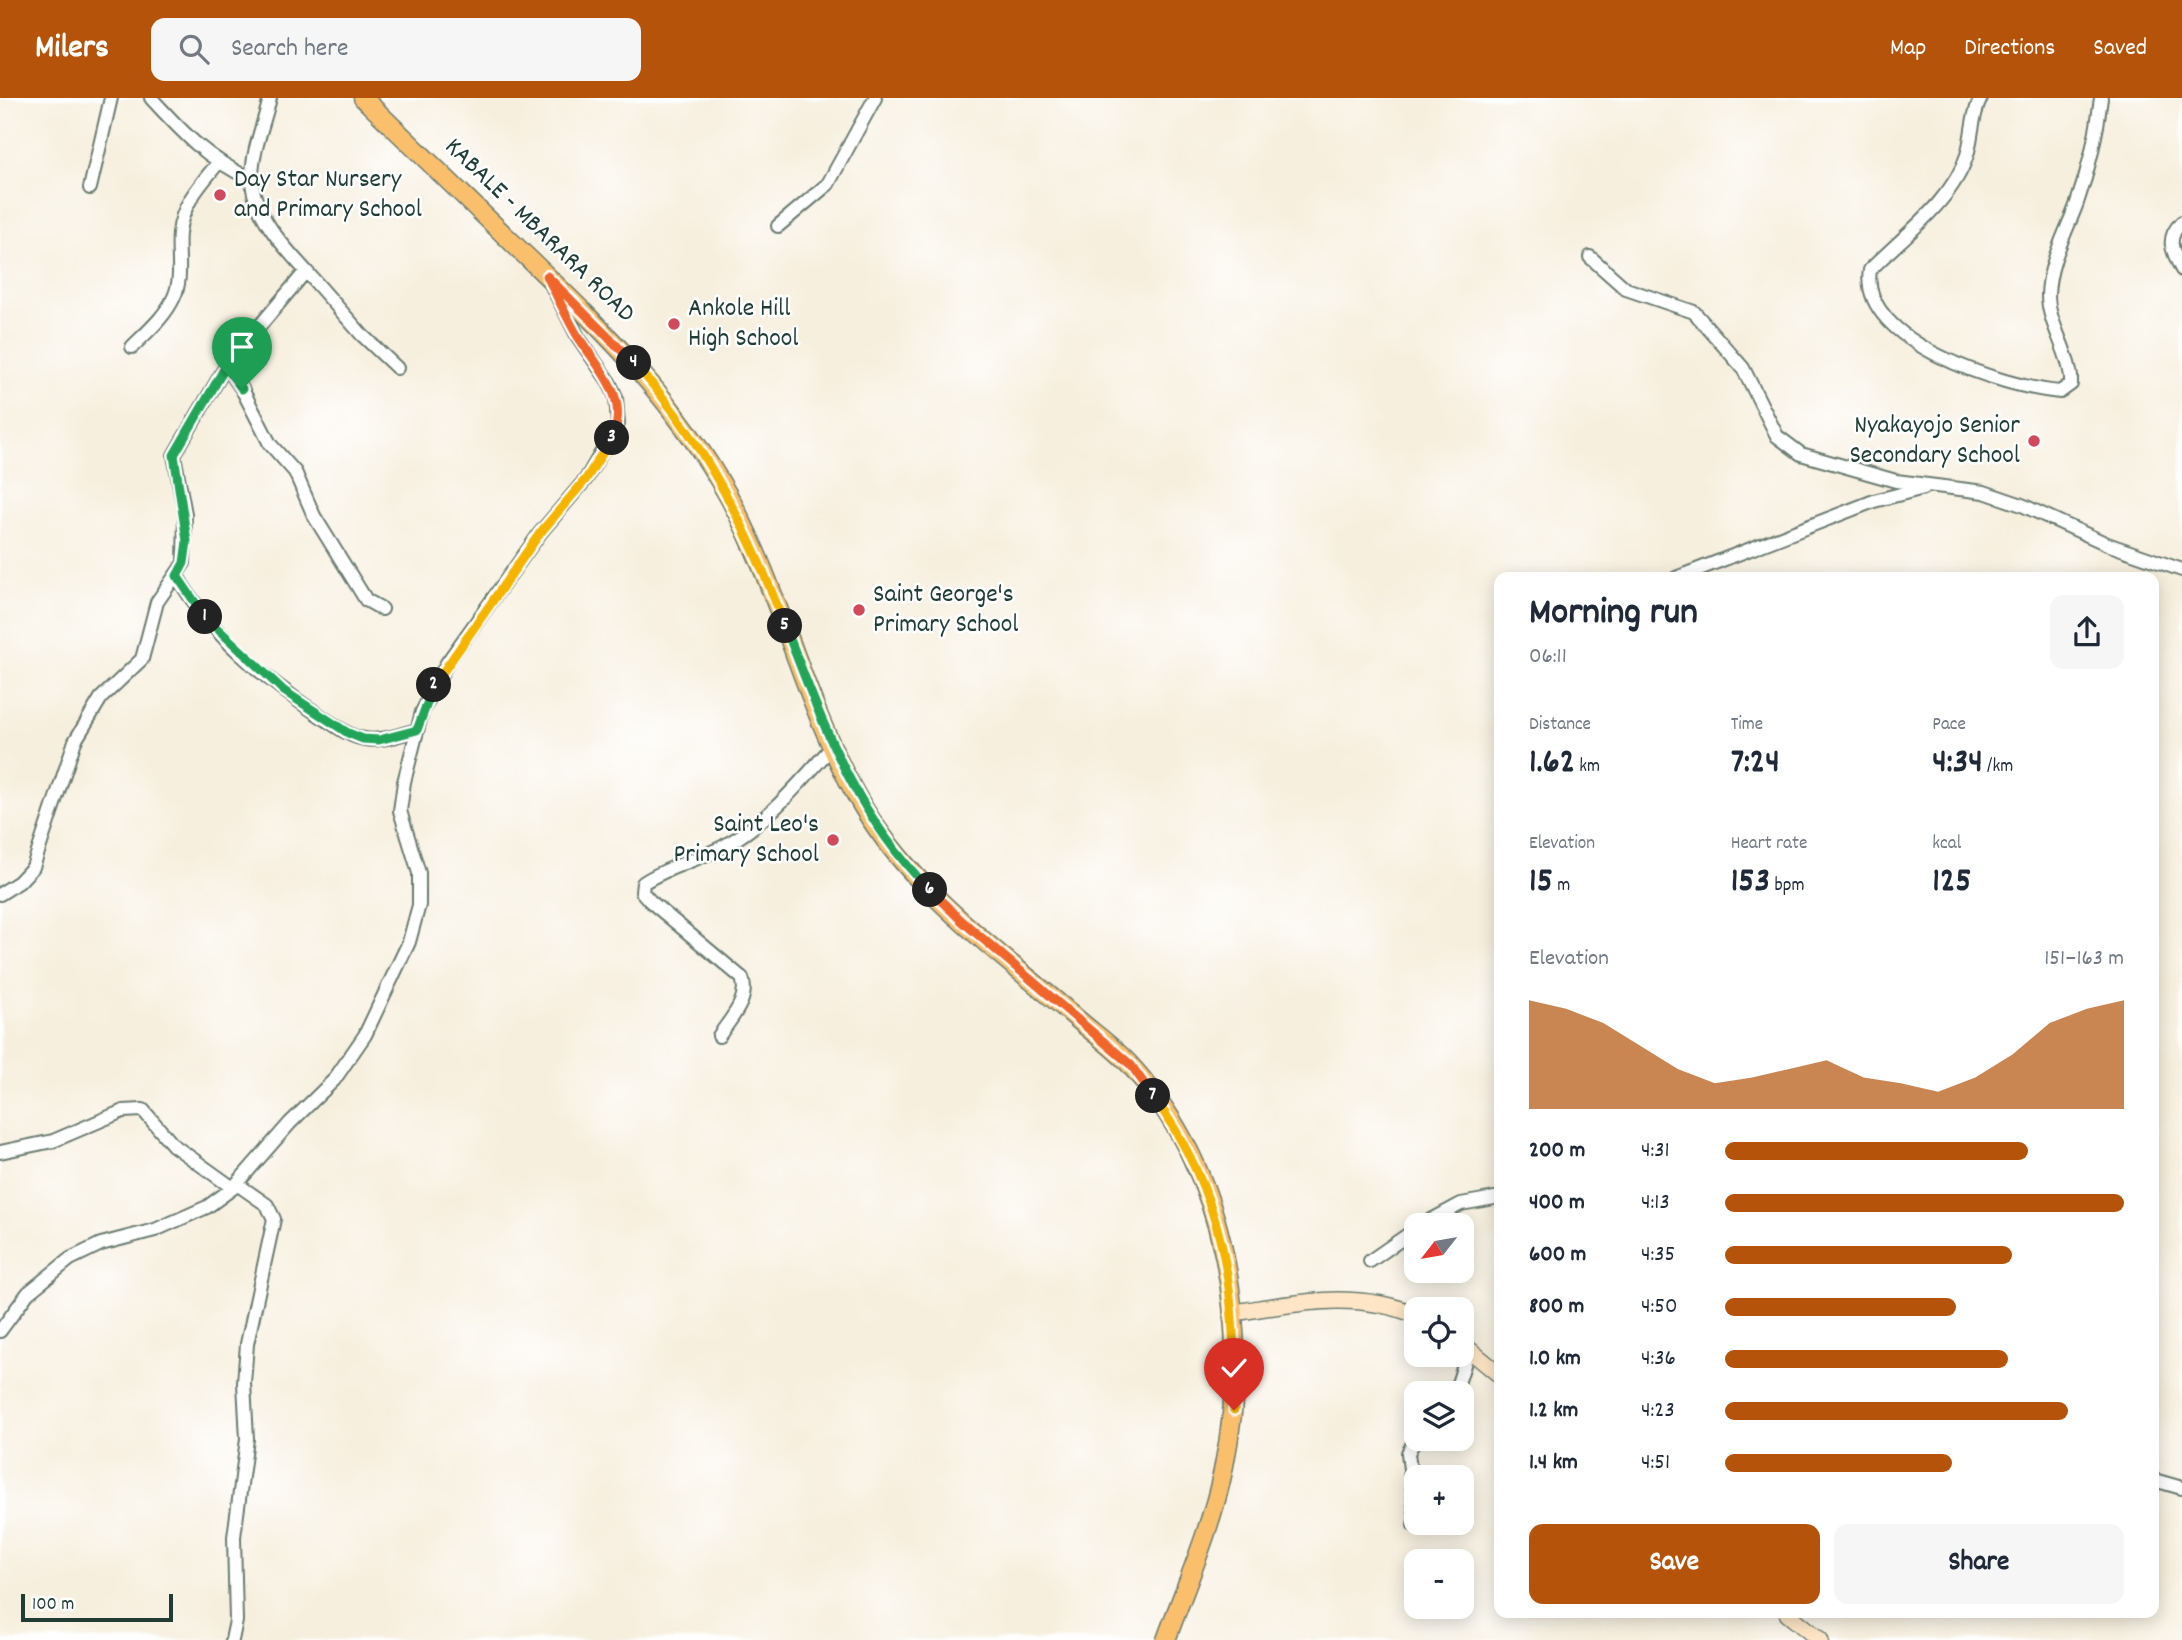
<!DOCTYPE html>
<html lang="en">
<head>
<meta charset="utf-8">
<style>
  body { margin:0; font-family:Dekko,sans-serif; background:#f6f6f7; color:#1f2937; height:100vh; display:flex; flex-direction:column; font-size:26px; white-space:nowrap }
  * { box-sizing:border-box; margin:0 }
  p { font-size:23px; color:#747a83 }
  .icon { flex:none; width:38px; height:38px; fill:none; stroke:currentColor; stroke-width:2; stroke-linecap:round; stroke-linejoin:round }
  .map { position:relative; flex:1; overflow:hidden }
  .drawer { position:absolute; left:1494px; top:474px; width:665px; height:1046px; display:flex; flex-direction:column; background:#fff; border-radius:14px; box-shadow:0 4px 18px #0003 }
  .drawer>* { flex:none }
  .needle { width:46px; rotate:239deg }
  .controls { position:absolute; left:1404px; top:1115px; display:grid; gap:14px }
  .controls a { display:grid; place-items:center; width:70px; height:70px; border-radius:14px; background:#fff; box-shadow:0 4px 18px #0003; font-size:35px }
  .scale { position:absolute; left:21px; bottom:18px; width:152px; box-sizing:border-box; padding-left:7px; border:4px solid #1f3d34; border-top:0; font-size:19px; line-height:24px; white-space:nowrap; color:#1f3d34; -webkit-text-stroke:5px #fff; paint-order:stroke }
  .pin { position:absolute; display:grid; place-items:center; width:60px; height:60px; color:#fff; margin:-72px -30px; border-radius:50% 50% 50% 0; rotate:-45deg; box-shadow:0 0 7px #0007 }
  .pin .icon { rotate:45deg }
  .km { position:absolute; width:35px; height:35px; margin:-18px; border-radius:50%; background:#222; color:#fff; font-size:19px; line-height:35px; text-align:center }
  .round { display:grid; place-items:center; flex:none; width:74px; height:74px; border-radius:14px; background:#f6f6f7 }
  .head { display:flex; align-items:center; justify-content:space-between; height:119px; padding:0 35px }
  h1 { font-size:38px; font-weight:800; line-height:52px }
  .figures { display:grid; grid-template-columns:repeat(3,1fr); gap:10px; height:119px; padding:7px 35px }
  .figures div { display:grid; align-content:center }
  .figures b { font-size:35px; font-weight:800 }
  .figures small { font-size:19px; font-weight:400 }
  .figures p { font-size:19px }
  .chart { height:196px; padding:14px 35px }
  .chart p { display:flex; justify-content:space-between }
  .chart svg { width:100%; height:126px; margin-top:7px; fill:#b45309; opacity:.7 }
  .cta { display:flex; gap:14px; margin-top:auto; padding:14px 35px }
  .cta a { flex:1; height:80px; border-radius:14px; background:#b45309; color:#fff; font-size:28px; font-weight:800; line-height:80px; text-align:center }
  .cta a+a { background:#f6f6f7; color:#1f2937 }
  ul { padding:0 35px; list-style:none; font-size:23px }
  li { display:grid; grid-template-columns:112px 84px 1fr; align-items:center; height:52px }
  li i { height:18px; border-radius:9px; background:#b45309 }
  header { display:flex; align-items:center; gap:42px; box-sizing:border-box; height:98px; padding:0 35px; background:#b45309; color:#fff }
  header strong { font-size:33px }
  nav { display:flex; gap:38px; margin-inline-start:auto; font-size:24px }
  .search { width:490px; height:63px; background:#f6f6f7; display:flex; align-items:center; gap:18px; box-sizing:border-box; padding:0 24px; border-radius:14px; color:#747a83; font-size:26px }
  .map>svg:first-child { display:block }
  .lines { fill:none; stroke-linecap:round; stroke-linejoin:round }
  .street-casing { stroke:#6b7b70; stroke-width:16 }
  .secondary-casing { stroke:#6b7b70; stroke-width:19 }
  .primary-casing { stroke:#6b7b70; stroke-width:21 }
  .street { stroke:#fff; stroke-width:12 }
  .secondary { stroke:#fde5c5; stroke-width:16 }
  .primary { stroke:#f9bf6d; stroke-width:18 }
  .split-1-casing { stroke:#fff; stroke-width:14 }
  .split-2-casing { stroke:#fff; stroke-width:14 }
  .split-3-casing { stroke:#fff; stroke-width:14 }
  .split-4-casing { stroke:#fff; stroke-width:14 }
  .split-5-casing { stroke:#fff; stroke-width:14 }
  .split-6-casing { stroke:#fff; stroke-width:14 }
  .split-7-casing { stroke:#fff; stroke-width:14 }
  .split-8-casing { stroke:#fff; stroke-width:14 }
  .split-1 { stroke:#22a559; stroke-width:9 }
  .split-2 { stroke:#22a559; stroke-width:9 }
  .split-3 { stroke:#f5b400; stroke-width:9 }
  .split-4 { stroke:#f0652b; stroke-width:9 }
  .split-5 { stroke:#f5b400; stroke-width:9 }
  .split-6 { stroke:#22a559; stroke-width:9 }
  .split-7 { stroke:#f0652b; stroke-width:9 }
  .split-8 { stroke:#f5b400; stroke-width:9 }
  .poi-dot { fill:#d1495b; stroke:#fff; stroke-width:2.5 }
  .labels { text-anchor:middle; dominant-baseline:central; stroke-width:5; stroke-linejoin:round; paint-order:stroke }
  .poi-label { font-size:26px; fill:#1f3d34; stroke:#fff; text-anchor:start }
  .street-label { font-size:26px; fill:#1f3d34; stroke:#fff }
</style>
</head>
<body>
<header>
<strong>Milers</strong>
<div class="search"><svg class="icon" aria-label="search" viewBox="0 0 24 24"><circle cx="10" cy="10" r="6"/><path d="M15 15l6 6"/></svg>Search here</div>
<nav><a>Map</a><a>Directions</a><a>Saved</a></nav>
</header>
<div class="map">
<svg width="2182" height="1542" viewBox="0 0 2182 1542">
  <rect width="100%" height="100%" fill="#fff"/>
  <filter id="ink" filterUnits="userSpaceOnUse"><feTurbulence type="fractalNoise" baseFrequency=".0143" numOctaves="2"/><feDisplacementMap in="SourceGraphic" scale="14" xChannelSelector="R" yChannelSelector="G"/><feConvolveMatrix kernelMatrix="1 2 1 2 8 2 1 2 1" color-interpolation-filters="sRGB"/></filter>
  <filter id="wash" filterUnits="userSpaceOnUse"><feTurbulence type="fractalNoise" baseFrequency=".00686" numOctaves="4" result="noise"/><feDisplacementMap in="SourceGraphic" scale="28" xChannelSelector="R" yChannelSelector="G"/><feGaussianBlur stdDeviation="1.57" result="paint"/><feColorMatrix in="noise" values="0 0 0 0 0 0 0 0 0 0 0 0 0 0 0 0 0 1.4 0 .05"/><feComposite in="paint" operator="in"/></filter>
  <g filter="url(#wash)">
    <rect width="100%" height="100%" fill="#f7efde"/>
  </g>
  <g filter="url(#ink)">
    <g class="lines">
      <g class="street-casing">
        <path id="street" d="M151 0C186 38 205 59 252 82
          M1981 0C1971 19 1973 37 1967 57 1953 103 1902 139 1870 172 1858 244 2004 289 2060 294L2071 286V279C2068 251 2048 225 2048 197 2049 164 2066 135 2077 105 2089 71 2097 35 2101 0
          M90 90 111 0
          M2182 124C2165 140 2172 153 2182 172
          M778 128 828 86 875 0
          M1590 159 1626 191 1694 214 1743 270 1777 338 1801 356 1896 383 1984 394 2022 407 2107 446 2182 472
          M306 173 362 237 397 270
          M132 249C147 234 165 219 174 199 183 180 177 156 179 135 182 106 200 87 218 65
          M226 268 242 291 270 346 295 374 314 418 366 502 382 511
          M177 478C211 537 266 582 322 619 335 627 349 639 365 641 382 644 401 636 417 632
          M1676 480 1874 403 1924 390
          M0 796 19 784 33 769 75 643 101 600 142 561 157 504 184 465 185 416 174 357 226 268 306 173C284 149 252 115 252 80 252 53 264 26 270 0
          M719 938C731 920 750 901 742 880L650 803 642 794 643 785C668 768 700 762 726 747 769 723 799 685 832 649
          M0 1054 53 1043 123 1013 143 1012 173 1047 233 1090
          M1422 1127 1461 1106 1500 1099
          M1370 1163 1416 1131
          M0 1233 28 1195 70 1161 101 1146 155 1132 207 1109 233 1090 290 1025 334 982 365 937 409 844 419 807V775L400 713 404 684 422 614 447 565 540 435 586 381 618 326 616 299 609 284 578 239 552 188
          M1455 1295 1469 1251
          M2154 1382 2182 1390
          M1414 1427 1416 1420 1408 1355 1416 1340
          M232 1542 236 1523 234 1439 247 1341 244 1285 247 1246 274 1121 267 1107 237 1086"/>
      </g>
      <g class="secondary-casing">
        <path id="secondary" d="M1232 1215C1293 1205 1357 1192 1416 1217
          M1461 1245 1500 1277
          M1788 1516 1820 1542"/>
      </g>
      <g class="primary-casing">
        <path id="primary" d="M363 0C417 52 471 104 525 157 606 235 673 299 729 399 783 498 805 612 863 709 914 794 1000 855 1075 919 1093 935 1115 950 1131 968 1229 1076 1252 1235 1223 1373 1211 1431 1186 1487 1166 1542"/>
      </g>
      <use href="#street" class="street"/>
      <use href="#secondary" class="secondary"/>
      <use href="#primary" class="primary"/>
    </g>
  </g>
  <g class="lines" filter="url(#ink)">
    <g class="split-1-casing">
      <path id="split-1" d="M205 519 177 478 184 465 187 443 174 357 226 268 242 291"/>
    </g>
    <g class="split-2-casing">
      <path id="split-2" d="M205 519 284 593 348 635 363 641 379 642 417 632 434 587"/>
    </g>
    <g class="split-3-casing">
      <path id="split-3" d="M434 587 540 435 586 381 612 340"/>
    </g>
    <g class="split-4-casing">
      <path id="split-4" d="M612 340C631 299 597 269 577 237 566 218 557 198 547 178L634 265"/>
    </g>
    <g class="split-5-casing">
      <path id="split-5" d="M634 265C703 341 749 433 785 528"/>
    </g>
    <g class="split-6-casing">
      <path id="split-6" d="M785 528C823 626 854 716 930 792"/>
    </g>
    <g class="split-7-casing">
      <path id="split-7" d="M930 792 962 823 1131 967 1153 998"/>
    </g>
    <g class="split-8-casing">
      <path id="split-8" d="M1153 998C1225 1098 1237 1193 1234 1312"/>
    </g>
    <use href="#split-1" class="split-1"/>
    <use href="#split-2" class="split-2"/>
    <use href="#split-3" class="split-3"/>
    <use href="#split-4" class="split-4"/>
    <use href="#split-5" class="split-5"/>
    <use href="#split-6" class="split-6"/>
    <use href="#split-7" class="split-7"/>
    <use href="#split-8" class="split-8"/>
  </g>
  <g class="poi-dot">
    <circle cx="220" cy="97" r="7"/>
    <circle cx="674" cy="226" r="7"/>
    <circle cx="2034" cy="343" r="7"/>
    <circle cx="859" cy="512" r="7"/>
    <circle cx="833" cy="742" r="7"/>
  </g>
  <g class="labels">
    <g class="poi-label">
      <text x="234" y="82">Day Star Nursery<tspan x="234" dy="30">and Primary School</tspan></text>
      <text x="688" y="211">Ankole Hill<tspan x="688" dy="30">High School</tspan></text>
      <text x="2020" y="328" text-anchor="end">Nyakayojo Senior<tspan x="2020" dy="30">Secondary School</tspan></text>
      <text x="873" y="497">Saint George's<tspan x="873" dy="30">Primary School</tspan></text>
      <text x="819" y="727" text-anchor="end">Saint Leo's<tspan x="819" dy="30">Primary School</tspan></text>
    </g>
    <g class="street-label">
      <text transform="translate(539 133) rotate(44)">KABALE - MBARARA ROAD</text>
    </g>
  </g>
</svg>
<div class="controls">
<a><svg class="needle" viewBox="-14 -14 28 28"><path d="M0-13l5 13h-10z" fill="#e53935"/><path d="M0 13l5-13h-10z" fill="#747a83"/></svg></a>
<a><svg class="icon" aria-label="locate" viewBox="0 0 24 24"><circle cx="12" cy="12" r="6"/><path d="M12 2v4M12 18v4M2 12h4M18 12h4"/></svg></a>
<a><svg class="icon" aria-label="layers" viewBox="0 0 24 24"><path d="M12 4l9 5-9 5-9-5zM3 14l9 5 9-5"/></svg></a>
<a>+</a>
<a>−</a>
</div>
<div class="scale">100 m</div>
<div class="pin" style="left:242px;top:291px;background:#1e9e55"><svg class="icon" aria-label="arrive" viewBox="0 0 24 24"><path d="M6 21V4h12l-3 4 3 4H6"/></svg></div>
<div class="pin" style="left:1234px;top:1312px;background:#d93025"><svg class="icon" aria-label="check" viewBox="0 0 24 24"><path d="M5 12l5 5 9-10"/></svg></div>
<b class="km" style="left:205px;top:519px">1</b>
<b class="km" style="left:434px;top:587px">2</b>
<b class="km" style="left:612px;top:340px">3</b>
<b class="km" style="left:634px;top:265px">4</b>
<b class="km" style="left:785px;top:528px">5</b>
<b class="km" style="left:930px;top:792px">6</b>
<b class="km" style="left:1153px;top:998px">7</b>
<section class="drawer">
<div class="head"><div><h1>Morning run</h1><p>06:11</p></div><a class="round"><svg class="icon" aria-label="share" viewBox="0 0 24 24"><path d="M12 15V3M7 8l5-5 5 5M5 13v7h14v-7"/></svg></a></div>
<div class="figures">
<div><p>Distance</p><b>1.62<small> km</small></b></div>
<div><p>Time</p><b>7:24</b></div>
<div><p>Pace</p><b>4:34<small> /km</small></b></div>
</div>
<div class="figures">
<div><p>Elevation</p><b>15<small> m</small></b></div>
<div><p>Heart rate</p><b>153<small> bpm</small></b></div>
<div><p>kcal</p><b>125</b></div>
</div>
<div class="chart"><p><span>Elevation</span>151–163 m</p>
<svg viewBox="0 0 160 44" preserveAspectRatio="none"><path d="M0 44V6L10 9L20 14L30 22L40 30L50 35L60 33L70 30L80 27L90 33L100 35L110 38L120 33L130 25L140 14L150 9L160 6V44z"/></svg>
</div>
<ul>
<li><b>200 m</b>4:31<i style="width:76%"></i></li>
<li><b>400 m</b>4:13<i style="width:100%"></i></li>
<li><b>600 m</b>4:35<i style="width:72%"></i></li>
<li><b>800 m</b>4:50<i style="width:58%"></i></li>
<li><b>1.0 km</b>4:36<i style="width:71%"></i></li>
<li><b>1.2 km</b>4:23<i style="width:86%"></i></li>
<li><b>1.4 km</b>4:51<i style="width:57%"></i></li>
</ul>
<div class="cta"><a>Save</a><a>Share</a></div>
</section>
</div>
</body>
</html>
